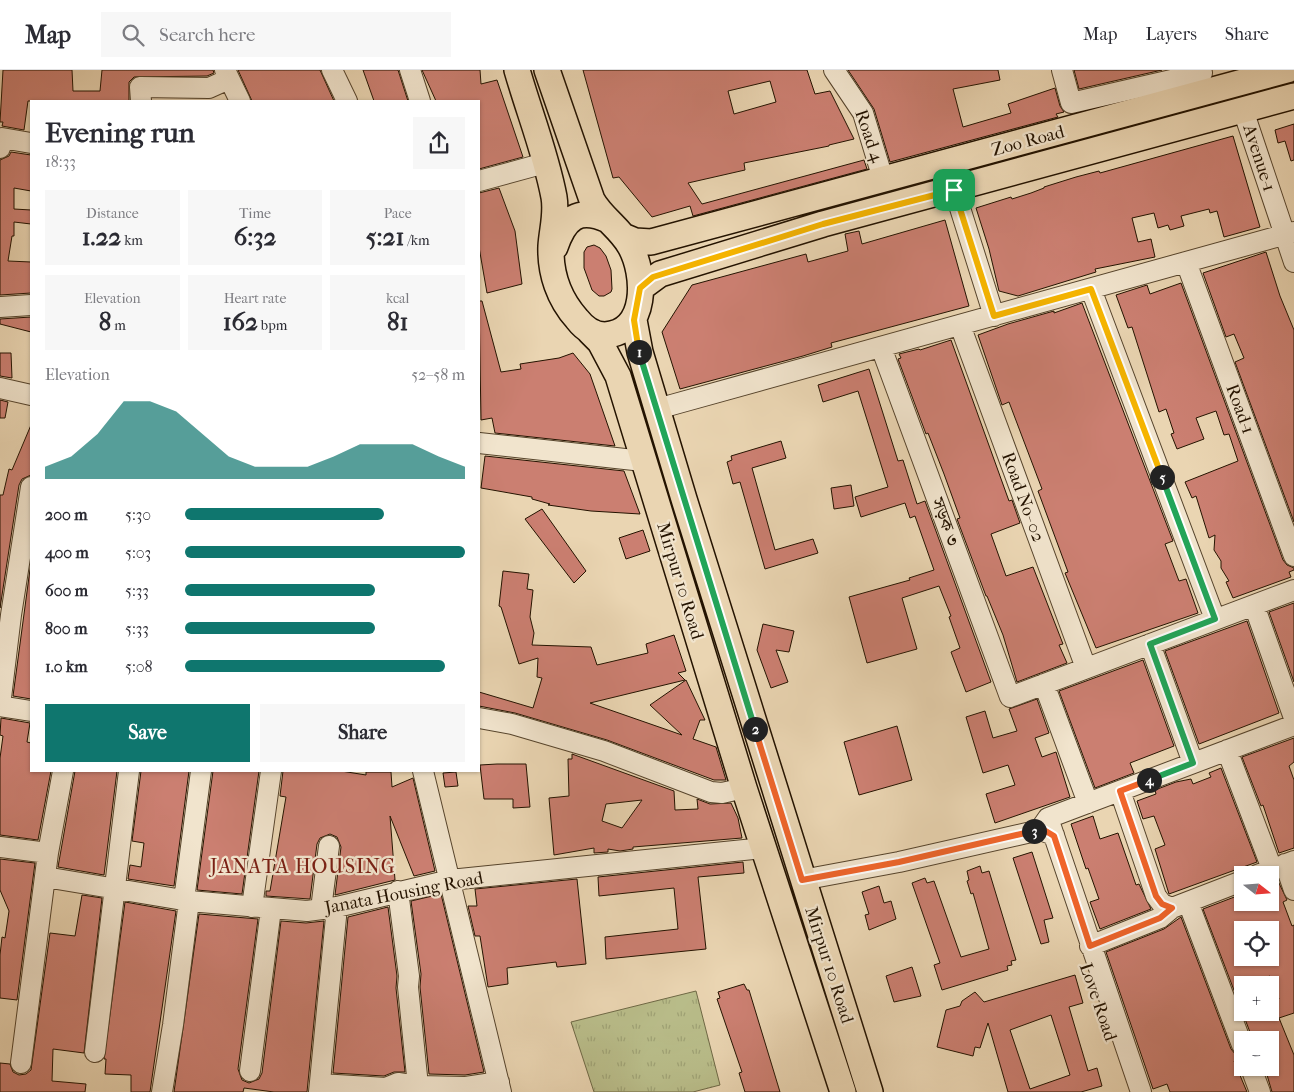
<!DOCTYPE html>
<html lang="en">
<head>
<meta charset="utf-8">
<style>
  body { margin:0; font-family:"IM FELL French Canon","Noto Serif Bengali",serif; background:#f7f7f7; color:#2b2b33; height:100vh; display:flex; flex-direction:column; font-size:19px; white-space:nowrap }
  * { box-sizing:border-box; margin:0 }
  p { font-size:16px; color:#7c7c81 }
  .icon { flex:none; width:28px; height:28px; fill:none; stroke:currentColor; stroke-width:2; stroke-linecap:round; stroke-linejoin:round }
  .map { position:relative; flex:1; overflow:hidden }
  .panel { position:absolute; left:30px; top:30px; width:450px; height:672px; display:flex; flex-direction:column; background:#fff; border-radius:0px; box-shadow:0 1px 4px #0004 }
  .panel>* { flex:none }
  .needle { width:32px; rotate:107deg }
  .tools { position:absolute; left:1234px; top:796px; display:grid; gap:10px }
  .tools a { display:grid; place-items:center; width:45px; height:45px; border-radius:0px; background:#fff; box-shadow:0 1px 4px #0004; font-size:25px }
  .pin { position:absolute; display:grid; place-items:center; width:42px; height:42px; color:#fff; margin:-21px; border-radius:10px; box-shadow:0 2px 8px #0006 }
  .km { position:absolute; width:25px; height:25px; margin:-12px; border-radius:50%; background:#222; color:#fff; font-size:14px; line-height:25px; text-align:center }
  .round { display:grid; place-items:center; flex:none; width:52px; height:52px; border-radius:0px; background:#f7f7f7 }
  .head { display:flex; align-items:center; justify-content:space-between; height:85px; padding:0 15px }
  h1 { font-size:28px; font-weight:700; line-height:38px }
  .metrics { display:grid; grid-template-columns:repeat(3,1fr); gap:8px; height:85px; padding:5px 15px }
  .metrics div { display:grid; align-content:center; border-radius:0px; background:#f7f7f7; text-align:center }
  .metrics b { font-size:25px; font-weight:700 }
  .metrics small { font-size:14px; font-weight:400 }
  .metrics p { font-size:14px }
  .chart { height:140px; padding:10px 15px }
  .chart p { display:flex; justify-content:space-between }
  .chart svg { width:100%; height:90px; margin-top:5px; fill:#0f766e; opacity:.7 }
  .primary-button { display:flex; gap:10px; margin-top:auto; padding:10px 15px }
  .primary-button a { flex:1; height:58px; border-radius:0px; background:#0f766e; color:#fff; font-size:20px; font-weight:700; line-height:58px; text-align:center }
  .primary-button a+a { background:#f7f7f7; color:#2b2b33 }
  ul { padding:0 15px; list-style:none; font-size:16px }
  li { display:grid; grid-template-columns:80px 60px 1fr; align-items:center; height:38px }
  li i { height:12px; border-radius:6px; background:#0f766e }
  header { display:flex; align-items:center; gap:30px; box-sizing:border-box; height:70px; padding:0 25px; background:#fff; border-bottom:1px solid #e1e1e2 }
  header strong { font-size:24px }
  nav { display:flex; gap:28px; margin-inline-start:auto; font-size:18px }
  .search { width:350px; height:45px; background:#f7f7f7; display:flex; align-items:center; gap:12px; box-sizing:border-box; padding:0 18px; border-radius:0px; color:#7c7c81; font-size:19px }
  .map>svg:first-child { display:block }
  .park { fill:url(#park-tufts); stroke:#6e6845 }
  .building { fill:#cb7f71; stroke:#241300; fill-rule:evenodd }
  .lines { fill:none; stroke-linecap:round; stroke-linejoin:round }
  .minor-casing { stroke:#56442c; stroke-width:22 }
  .major-casing { stroke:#241300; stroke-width:28 }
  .minor { stroke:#f1e4cd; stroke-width:20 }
  .major { stroke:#ead5b2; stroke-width:25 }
  .split-1-casing { stroke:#fff; stroke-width:10 }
  .split-2-casing { stroke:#fff; stroke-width:10 }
  .split-3-casing { stroke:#fff; stroke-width:10 }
  .split-4-casing { stroke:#fff; stroke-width:10 }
  .split-5-casing { stroke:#fff; stroke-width:10 }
  .split-6-casing { stroke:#fff; stroke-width:10 }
  .split-1 { stroke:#f5b400; stroke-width:6 }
  .split-2 { stroke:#22a559; stroke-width:6 }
  .split-3 { stroke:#f0652b; stroke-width:6 }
  .split-4 { stroke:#f0652b; stroke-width:6 }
  .split-5 { stroke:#22a559; stroke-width:6 }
  .split-6 { stroke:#f5b400; stroke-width:6 }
  .labels { text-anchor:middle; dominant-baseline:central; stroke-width:4.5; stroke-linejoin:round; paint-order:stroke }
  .street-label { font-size:18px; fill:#241300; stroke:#f1e4cd }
  .quarter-label { font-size:20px; letter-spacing:1px; fill:#7a1f14; stroke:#f1e4cd }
</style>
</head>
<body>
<header>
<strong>Map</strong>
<div class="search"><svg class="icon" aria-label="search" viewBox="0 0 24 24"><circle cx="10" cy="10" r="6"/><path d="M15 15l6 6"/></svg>Search here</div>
<nav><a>Map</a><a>Layers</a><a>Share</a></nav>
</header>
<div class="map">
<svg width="1294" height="1022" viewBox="0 0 1294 1022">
  <defs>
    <pattern id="park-tufts" width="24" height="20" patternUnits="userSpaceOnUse" patternTransform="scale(1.25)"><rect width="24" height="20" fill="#b9bd8a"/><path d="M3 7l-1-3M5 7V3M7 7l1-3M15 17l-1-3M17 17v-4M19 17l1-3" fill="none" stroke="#9fa275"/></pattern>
  </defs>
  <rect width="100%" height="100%" fill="#ead5b2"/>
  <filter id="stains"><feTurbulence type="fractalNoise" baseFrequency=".004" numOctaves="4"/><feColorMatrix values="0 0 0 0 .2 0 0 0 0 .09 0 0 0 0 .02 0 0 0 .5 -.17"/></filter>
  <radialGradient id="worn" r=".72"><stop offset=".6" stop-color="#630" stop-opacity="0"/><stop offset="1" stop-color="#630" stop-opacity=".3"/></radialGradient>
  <path class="park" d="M696 921 720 1015 693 1022H594L571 952Z"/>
  <path class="building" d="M3 0H72L73 21H100L102 0H213L214 3 207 6 134 7 129 12V31H28L24 60 2 56 3 52H0Z
    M238 0H320L334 31H252Z
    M363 0H398L408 31H374Z
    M422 0H480L481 14 497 10 523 87 479 99V31H436Z
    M583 0H807L815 24 830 21 854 69 829 75V76L744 93 745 100 688 113 702 134 864 90 867 99 693 146 690 136 652 147 619 107 613 108ZM770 11 776 32 734 44 728 21Z
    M848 0H998L1000 10 953 19 963 57 1011 43 1008 34 1055 18 1060 36 1064 42 1056 44 1058 47 890 92 874 39Z
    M1074 0H1162L1079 19Z
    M1294 54V90L1291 91 1285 71 1278 73 1275 60Z
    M1233 66 1260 157 1224 167 1217 141 1210 143 1209 139 1181 146 1184 156 1170 160 1168 155 1158 158 1154 143 1132 148 1138 172 1151 169 1155 187 1095 199 1096 202 1018 226 999 221 989 179 976 138 1011 127 1012 129 1031 123 1044 118V117L1076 107 1099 101 1100 103Z
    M11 82 31 85V121L14 118V139L31 140V154L14 152V166H12L8 191 31 192V223L0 225V90L9 86Z
    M499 118 515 161 522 214 487 223 479 177V123Z
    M945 150 969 236 831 273 832 277 803 286 680 319 662 262 692 215 806 184 808 192 848 181 845 164 859 161 862 174Z
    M594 175 600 178 606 186 611 200 612 219 611 222 604 226H599L592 220 584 198V182L587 177Z
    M1266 182 1280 226 1294 260V452L1235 292 1244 288 1234 264 1226 267 1203 203Z
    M1181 213 1283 490 1287 495 1294 498V500L1289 502 1291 507 1233 528 1226 512 1229 511 1221 498V491L1214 480 1215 465 1209 468 1196 426 1192 428 1185 412 1238 391 1229 364 1224 365 1216 341 1196 348 1204 369 1177 379 1171 364 1174 363 1166 339 1159 342 1132 257 1128 258 1116 225 1147 215 1150 224Z
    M479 231H482L501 302 521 299 520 294 559 288 573 283 590 304 615 376 495 363 492 348 481 350Z
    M1082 233 1173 471 1165 474 1179 511 1186 509 1198 543 1096 578 1065 503 1068 502 1038 421 1042 419 1023 369 1009 332 1002 335 978 265 1008 254 1054 241V243Z
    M31 247V262L0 254V249Z
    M951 270 1009 431 1012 430 1020 453 991 464 1006 506 1033 497 1063 574 1059 575 1067 593 1017 612 1003 565 987 526H986L957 449 960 448 944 404 928 363 926 364 898 289 901 288 899 284 919 279 920 280Z
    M0 283H11L12 308 0 306Z
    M869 299 898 391 903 390 917 434 925 431 991 612 966 622 951 582 960 578 949 547 951 546 939 516 902 528 917 579 867 593 849 527 910 510 909 508 934 500 915 446 910 448 905 433 861 447 855 427 888 417 858 321 823 332 818 315Z
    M0 330 8 332 5 348H0Z
    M31 355V405L22 409 19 415 0 538V425H3L9 399 12 400Z
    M781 371 786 388 752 398 775 480 813 469 818 483 765 499 740 412 733 414 727 392 732 390 731 386Z
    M485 386 624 401 640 444 591 441 548 435 550 434 532 429V427L481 418Z
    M851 415 854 436 834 439 831 418Z
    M542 439 586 501 574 513 525 449Z
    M643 460 650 481 626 489 619 468Z
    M31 492V629L13 626Z
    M503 501 529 504 527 519 533 520 530 547 534 563 532 575 591 577 597 595 648 583 646 574 674 565 686 601 678 603 685 610 590 633 682 665 650 635 686 610 705 650H700L693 669 716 677 726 710H714L607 670 515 643 479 636V622L533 638 542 608 537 607 538 588 519 594 501 537 499 536Z
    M1294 533V612L1269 542Z
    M1247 551 1279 643 1199 674 1165 581Z
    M763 554 794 561 789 582 776 580 788 612 771 618 757 580Z
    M1143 590 1174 676 1130 693 1134 703 1095 718 1059 621Z
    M1037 629 1049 663 1035 668 1042 687 1056 682 1070 727 995 753 986 724 1015 715 1008 695 983 703 966 647 985 641 993 668 1017 661 1009 639Z
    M1 648 30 653 27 672 31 673V701H51L38 770 0 765V688L3 666 0 665Z
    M897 656 912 710 859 725 844 672Z
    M1294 668V692L1289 696 1294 710V778L1279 783 1263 735 1261 736 1242 687Z
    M572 684 674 721 675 740 698 739 697 729 710 734 731 733 738 748 742 768 633 777V779L620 781 608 779V782L594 783V778L554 785 549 728 569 726 568 689H572ZM642 730 622 758 602 751 606 734Z
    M497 694H526L530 737 513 738V729H484L480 695Z
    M1221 698 1257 792 1169 824 1155 779 1165 775 1154 746 1143 749 1137 731 1156 724 1155 720 1176 712 1191 709 1193 714 1211 707 1209 703Z
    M75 701H117L104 805 58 797Z
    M141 701H189L174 816 128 809 130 795 141 797 144 773 132 771Z
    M213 701H259L242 824 197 820Z
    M283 701H341L366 705V702H391L392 717 413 708 435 801 414 806 390 746 395 810 335 825 341 777 337 767 330 764 320 768 317 774 310 829 266 826V821H270L286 727 280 726Z
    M456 702 458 716 445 717 443 703Z
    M1093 746 1100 769 1118 763 1136 815 1139 814 1151 839 1100 859 1090 832 1099 829 1088 798 1086 799 1071 754Z
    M1032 782 1053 848 1044 850 1049 872 1041 874 1013 788Z
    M0 789 35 793 17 930 0 928V885L2 867 5 868 9 841 0 820Z
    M743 792 744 803 698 807 706 879 606 889 605 867 678 859 674 818 599 826 598 807Z
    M980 796 982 803 989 801 1016 890 1011 891 1012 895 1007 896 1008 900 942 920 934 895 940 893 912 813 925 808 927 813 934 811 961 887 989 879 973 823 971 824 967 811 969 810 967 801Z
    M577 809 586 894 557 897 556 892 507 898 508 914 488 917 480 866H475L468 836H477L475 819Z
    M1278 811 1287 830 1283 832 1292 856 1294 855V943L1279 948 1294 985V1022H1272L1265 998H1270V970H1253L1203 839 1237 826 1238 828 1242 826V832H1270V815ZM1242 860H1270V888H1242ZM1270 906 1279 929 1270 933V942H1242V915Z
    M879 816 884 833 891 831 896 849 869 860 865 845 869 844 862 822Z
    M441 824 484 1002 465 1005 429 1004 420 917 421 904 411 831Z
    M82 825 102 828 84 983 53 979 52 1011 86 1014 85 1022H0V993L10 994 13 1002 19 1005 26 1004 31 1000 50 863 75 866Z
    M125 832 176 841 150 1022H131V1005L105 1004 106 989H104Z
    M388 837 397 906 396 918 405 1002H394L384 1006 333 1003 348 847Z
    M199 844 258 849 238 999 242 1010 249 1013 259 1009 262 1003 281 851 306 853 324 851 307 1022H274L244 1018 243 1022H174Z
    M1181 847 1231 979 1236 985 1237 990 1234 991 1247 1022H1170L1167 1014 1153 1019 1106 882 1164 859Z
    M912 897 921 926 894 932 886 906Z
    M1075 905 1083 933 1069 937 1088 1001 1097 998 1102 1016 1081 1022H1008L988 953 980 978 975 977 973 986 937 977 946 940 960 936 962 931 975 922 984 932ZM1051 945 1070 1005 1030 1019 1010 960Z
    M744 914 747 920H749L780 1022H745L739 1003 742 1002 717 929 720 928 718 922Z"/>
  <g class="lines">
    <g class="minor-casing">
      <path id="minor" d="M225 0 240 31
        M332 0 347 31
        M410 0 420 31
        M834 0 863 43 883 109
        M1062 0 1071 33 1202 3 1201 0
        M141 31 140 17 209 18 229 9
        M1243 40 1294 192
        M0 78 2 68 31 73
        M479 111 545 93
        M954 119 994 246
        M1186 192 1294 486
        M1091 219 1215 549
        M0 237 31 235
        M960 255 1086 598
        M881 277 1010 627 1294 520
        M0 318 31 325
        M657 339 1294 162
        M479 373 643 391
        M1254 535 1294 648
        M1150 574 1193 693
        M1044 614 1088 733
        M0 636 11 545 31 417
        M0 636 31 641
        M479 648 512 654 604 681 711 722 722 723 744 718
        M1227 680 1272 799
        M423 701 501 1022
        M1120 721 1156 826 1162 834 1172 838
        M1048 748 1141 1022
        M1041 758 1048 748 1294 655
        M0 777 48 783 21 993
        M48 783 63 701
        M1285 794 1294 820
        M1257 805 1294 791
        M45 807 189 831 307 841 337 837 450 810 764 778
        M802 810 899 792 1040 760 1054 765
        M184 830 201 701
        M1188 832 1242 975
        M252 837 271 701
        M321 839 329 776
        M1090 876 1160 848 1172 838 1242 811
        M95 982 129 701
        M1251 998 1260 1022
        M250 1001 271 839
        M320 1014 386 1018 398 1013 418 1016 408 917 409 906 398 821
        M418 1016 466 1017 499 1012
        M162 1022 173 955 189 831
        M319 1022 337 837"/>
    </g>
    <g class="major-casing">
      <path id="major" d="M517 0C529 42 546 84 554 127 557 144 552 160 551 176 550 203 559 229 577 249 584 258 593 265 605 265 648 263 646 204 630 176 620 158 602 148 592 130L547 0
        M623 166 635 171 651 172 1287 0
        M555 177C565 148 578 137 608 150
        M641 218 660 204 823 154 1294 26
        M634 250 640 282 684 429 870 1022
        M590 262 600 272 618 306 744 718 843 1022"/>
    </g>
    <use href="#minor" class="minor"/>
    <use href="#major" class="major"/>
  </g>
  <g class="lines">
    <g class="split-1-casing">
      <path id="split-1" d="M639 282 634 250 640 218 653 207 823 154 954 120"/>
    </g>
    <g class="split-2-casing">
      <path id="split-2" d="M639 282 755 659"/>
    </g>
    <g class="split-3-casing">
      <path id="split-3" d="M755 659 802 810 899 792 1034 761"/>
    </g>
    <g class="split-4-casing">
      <path id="split-4" d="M1034 761 1044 760 1054 766 1090 876 1160 848 1172 838 1162 834 1156 826 1120 721 1149 710"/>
    </g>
    <g class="split-5-casing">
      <path id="split-5" d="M1149 710 1193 693 1150 574 1215 549 1162 407"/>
    </g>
    <g class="split-6-casing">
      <path id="split-6" d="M954 120 994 246 1091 219 1162 407"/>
    </g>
    <use href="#split-1" class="split-1"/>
    <use href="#split-2" class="split-2"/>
    <use href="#split-3" class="split-3"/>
    <use href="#split-4" class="split-4"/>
    <use href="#split-5" class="split-5"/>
    <use href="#split-6" class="split-6"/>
  </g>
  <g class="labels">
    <g class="street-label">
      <text transform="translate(869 66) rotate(71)">Road 4</text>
      <text transform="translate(1028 71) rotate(-15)">Zoo Road</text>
      <text transform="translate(1259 88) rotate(72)">Avenue-1</text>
      <text transform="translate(1240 339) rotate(70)">Road-1</text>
      <text transform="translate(1023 427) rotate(70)">Road No- 02</text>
      <text transform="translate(945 452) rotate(70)">সড়ক ৩</text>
      <text transform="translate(680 511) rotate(73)">Mirpur 10 Road</text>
      <text transform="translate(404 823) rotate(-11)">Janata Housing Road</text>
      <text transform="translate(829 895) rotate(72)">Mirpur 10 Road</text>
      <text transform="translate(1098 932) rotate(71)">Love Road</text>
    </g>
    <g class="quarter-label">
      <text x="303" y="796">JANATA HOUSING</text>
    </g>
  </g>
  <rect width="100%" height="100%" filter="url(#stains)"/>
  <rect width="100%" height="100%" fill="url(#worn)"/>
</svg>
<div class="tools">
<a><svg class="needle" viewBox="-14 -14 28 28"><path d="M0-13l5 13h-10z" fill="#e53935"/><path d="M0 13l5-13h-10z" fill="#7c7c81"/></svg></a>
<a><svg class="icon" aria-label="locate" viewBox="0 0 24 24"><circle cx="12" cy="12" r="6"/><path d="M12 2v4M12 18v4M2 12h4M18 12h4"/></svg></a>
<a>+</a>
<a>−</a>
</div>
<div class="pin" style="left:954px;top:120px;background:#1e9e55"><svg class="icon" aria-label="arrive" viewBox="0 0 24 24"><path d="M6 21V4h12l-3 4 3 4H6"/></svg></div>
<b class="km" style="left:639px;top:282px">1</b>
<b class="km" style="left:755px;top:659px">2</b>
<b class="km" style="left:1034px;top:761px">3</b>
<b class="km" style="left:1149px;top:710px">4</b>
<b class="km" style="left:1162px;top:407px">5</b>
<section class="panel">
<div class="head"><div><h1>Evening run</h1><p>18:33</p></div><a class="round"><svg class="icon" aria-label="share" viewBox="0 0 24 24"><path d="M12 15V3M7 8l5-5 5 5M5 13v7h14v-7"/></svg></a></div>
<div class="metrics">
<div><p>Distance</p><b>1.22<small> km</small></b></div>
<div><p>Time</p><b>6:32</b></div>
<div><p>Pace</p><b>5:21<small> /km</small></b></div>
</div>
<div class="metrics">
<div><p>Elevation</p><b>8<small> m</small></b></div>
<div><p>Heart rate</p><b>162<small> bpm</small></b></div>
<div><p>kcal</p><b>81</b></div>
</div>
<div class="chart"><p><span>Elevation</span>52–58 m</p>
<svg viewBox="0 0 160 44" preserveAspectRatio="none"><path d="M0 44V38L10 33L20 22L30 6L40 6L50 11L60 22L70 33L80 38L90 38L100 38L110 33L120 27L130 27L140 27L150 33L160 38V44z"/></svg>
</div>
<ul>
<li><b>200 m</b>5:30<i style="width:71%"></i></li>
<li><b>400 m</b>5:03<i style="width:100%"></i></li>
<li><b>600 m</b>5:33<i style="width:68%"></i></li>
<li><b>800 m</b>5:33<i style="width:68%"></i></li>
<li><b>1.0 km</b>5:08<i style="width:93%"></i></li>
</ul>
<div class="primary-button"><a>Save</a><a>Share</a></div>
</section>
</div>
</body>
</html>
